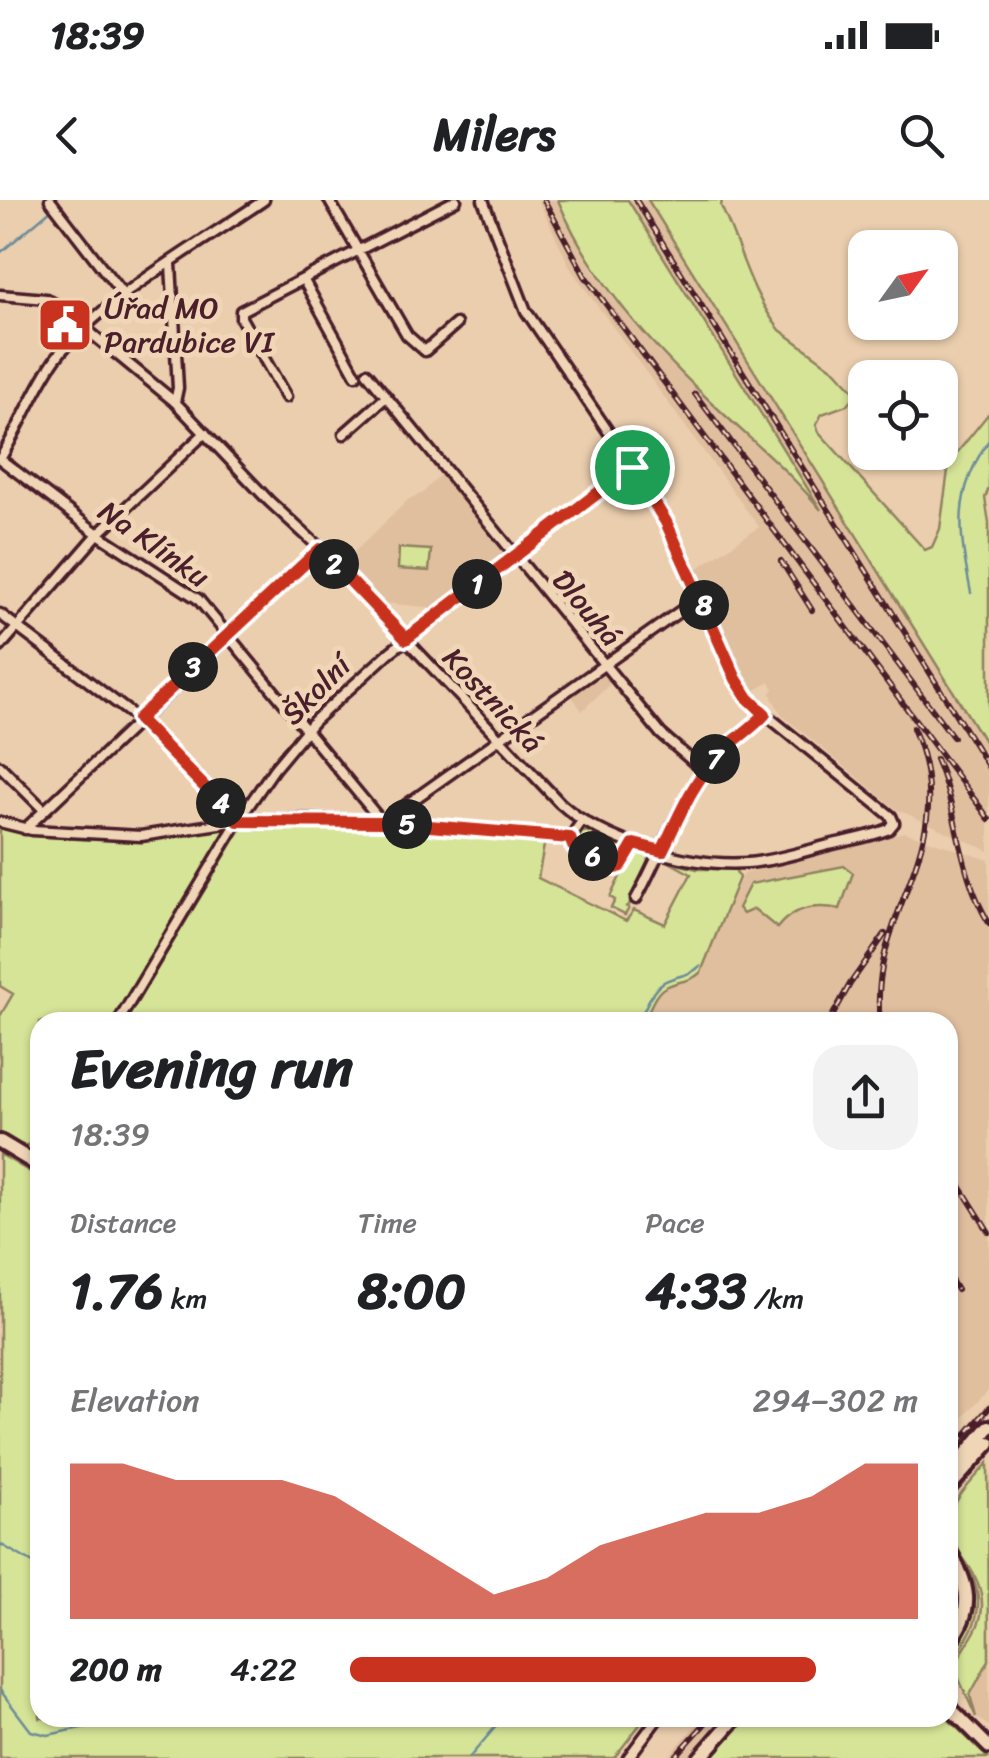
<!DOCTYPE html>
<html lang="en">
<head>
<meta charset="utf-8">
<style>
  body { margin:0; font-family:Sriracha,sans-serif; background:#f2f2f2; color:#202124; height:100vh; display:flex; flex-direction:column; font-size:38px; white-space:nowrap }
  * { box-sizing:border-box; margin:0 }
  p { font-size:32px; color:#757577 }
  .icon { flex:none; width:55px; height:55px; fill:none; stroke:currentColor; stroke-width:2; stroke-linecap:round; stroke-linejoin:round }
  .map { position:relative; flex:1; overflow:hidden }
  .details { position:absolute; left:30px; top:812px; width:928px; height:715px; display:flex; flex-direction:column; background:#fff; border-radius:30px; box-shadow:0 2px 8px #0004 }
  .details>* { flex:none }
  .needle { width:65px; rotate:57deg }
  .tools { position:absolute; left:848px; top:30px; display:grid; gap:20px }
  .tools a { display:grid; place-items:center; width:110px; height:110px; border-radius:20px; background:#fff; box-shadow:0 2px 8px #0004; font-size:50px }
  .pin { position:absolute; display:grid; place-items:center; width:85px; height:85px; color:#fff; margin:-42px; border:5px solid #fff; border-radius:50%; box-shadow:0 2px 10px #0007 }
  .km { position:absolute; width:50px; height:50px; margin:-25px; border-radius:50%; background:#222; color:#fff; font-size:28px; line-height:50px; text-align:center }
  .round { display:grid; place-items:center; flex:none; width:105px; height:105px; border-radius:30px; background:#f2f2f2 }
  .headline { display:flex; align-items:center; justify-content:space-between; height:170px; padding:0 40px }
  h1 { font-size:55px; font-weight:700; line-height:75px }
  .figures { display:grid; grid-template-columns:repeat(3,1fr); gap:15px; height:170px; padding:10px 40px }
  .figures div { display:grid; align-content:center }
  .figures b { font-size:50px; font-weight:700 }
  .figures small { font-size:28px; font-weight:400 }
  .figures p { font-size:28px }
  .chart { height:280px; padding:20px 40px }
  .chart p { display:flex; justify-content:space-between }
  .chart svg { width:100%; height:180px; margin-top:10px; fill:#c8321e; opacity:.7 }
  ul { padding:0 40px; list-style:none; font-size:32px }
  li { display:grid; grid-template-columns:160px 120px 1fr; align-items:center; height:75px }
  li i { height:25px; border-radius:12px; background:#c8321e }
  .status { display:flex; justify-content:space-between; align-items:center; height:70px; padding:0 50px; background:#fff; direction:ltr }
  .status svg { height:28px; fill:currentColor }
  header { display:flex; justify-content:space-between; align-items:center; height:130px; padding:0 40px; background:#fff; font-size:45px; font-weight:700 }
  .map>svg:first-child { display:block }
  .built { fill:#e0bf9f }
  .green { fill:#d5e497; stroke:#908261; stroke-width:2.5 }
  .lines { fill:none; stroke-linecap:round; stroke-linejoin:round }
  .stream { stroke:#6d8c99; stroke-width:2.5 }
  .street-casing { stroke:#4a1f2b; stroke-width:15 }
  .secondary-casing { stroke:#4a1f2b; stroke-width:19 }
  .primary-casing { stroke:#4a1f2b; stroke-width:20 }
  .street { stroke:#f0d6b7; stroke-width:8 }
  .secondary { stroke:#f0d6b7; stroke-width:11 }
  .primary { stroke:#f0d6b7; stroke-width:12 }
  .rail-casing { stroke:#4a1f2b; stroke-width:6 }
  .rail { stroke:#f0d6b7; stroke-width:2.5; stroke-dasharray:8; stroke-linecap:butt }
  .route-casing { stroke:#fff; stroke-width:20 }
  .route { stroke:#c8321e; stroke-width:12 }
  .labels { text-anchor:middle; dominant-baseline:central; stroke-width:10; stroke-linejoin:round; paint-order:stroke }
  .poi-label { font-size:30px; fill:#4a1f2b; stroke:#f0d6b7; text-anchor:start }
  .street-label { font-size:30px; fill:#4a1f2b; stroke:#f0d6b7 }
</style>
</head>
<body>
<div class="status"><b>18:39</b><svg viewBox="0 0 49 12"><path d="M0 12V9h3v3zM5 12V6h3v6zM10 12V3h3v9zM15 12V0h3v12zM26 1h20v11H26zM47 4h2v5h-2z"/></svg></div>
<header><svg class="icon" aria-label="back" viewBox="0 0 24 24"><path d="M15 5l-7 7 7 7"/></svg>Milers<svg class="icon" aria-label="search" viewBox="0 0 24 24"><circle cx="10" cy="10" r="6"/><path d="M15 15l6 6"/></svg></header>
<div class="map">
<svg width="989" height="1558" viewBox="0 0 989 1558">
  <rect width="100%" height="100%" fill="#ebceae"/>
  <filter id="ink" filterUnits="userSpaceOnUse"><feTurbulence type="fractalNoise" baseFrequency=".01" numOctaves="2"/><feDisplacementMap in="SourceGraphic" scale="20" xChannelSelector="R" yChannelSelector="G"/><feConvolveMatrix kernelMatrix="1 2 1 2 8 2 1 2 1" color-interpolation-filters="sRGB"/></filter>
  <g filter="url(#ink)">
    <path class="built" d="M538 0H558L592 69 614 99 712 203 744 229 775 264 795 278 814 300 628 0H648L989 549V651L896 609 783 516 772 498 771 492 774 489 770 482 752 492 748 488 708 401V393L705 392 695 370 759 327 572 71Z
      M441 274 506 354 435 408 383 403 343 363 409 299 423 293Z
      M599 471 605 472 613 481 582 511 569 492Z
      M904 632 989 660V1189L948 1234V822H643L658 793 666 786 693 780 701 772 743 674Z
      M989 1202V1215L948 1262V1249Z
      M989 1460V1526L976 1517 970 1495Z
      M702 1518H723L688 1558H667Z"/>
    <path class="green" d="M558 0H628L821 310C788 269 748 238 711 202 649 143 591 79 558 0Z
      M648 0H722L721 6C741 48 750 93 780 130L836 171 857 194 847 205 822 214 816 225 819 232 925 350 932 347 940 329 949 263 989 213V288L985 298 989 323V549Z
      M399 348 431 350 429 371 398 369Z
      M0 624C65 650 162 638 231 625L112 822H40V940C25 951 14 942 0 934V816L13 794 0 786Z
      M244 624 307 625 545 640 538 678 626 721 634 710 665 724 691 674 669 662 697 669H735L739 678 701 772C690 783 677 780 664 788 654 794 649 812 643 822H125Z
      M593 631 626 646 627 650 616 666 576 643 582 632Z
      M638 648 654 653 655 658 628 707 625 706 629 708 625 715 611 708 615 700 610 697 632 652Z
      M844 666 853 673 840 709C815 704 793 707 777 728L754 709 743 714 738 708 750 684Z
      M0 954 40 978V1518H645L614 1558H0Z
      M988 1263 989 1460 970 1495 976 1517 954 1468C963 1445 982 1431 982 1405 982 1388 975 1375 966 1362 932 1317 958 1297 988 1263Z
      M948 1374C962 1394 959 1411 948 1432Z
      M971 1374C988 1409 972 1433 952 1461L948 1462C947 1444 969 1431 974 1413 977 1399 970 1384 971 1374Z
      M748 1518H947L988 1558H711Z"/>
    <g class="lines">
      <path class="stream" d="M0 53 52 9
        M971 393C959 332 952 294 989 240
        M638 822C646 808 652 786 668 780 680 775 691 775 700 766
        M0 1344 40 1367
        M0 1490 31 1531 48 1535 128 1518
        M469 1558 503 1518"/>
      <g class="street-casing">
        <path id="street" d="M50 0 124 96
          M329 0 407 135 425 151 456 124
          M171 64 178 188 175 202
          M303 79 356 175
          M0 95 46 99 58 106 175 202 269 301 321 349 560 603C603 642 688 667 747 663 774 661 802 652 829 645 849 640 870 637 889 629L894 623 891 616 765 514 744 493 655 300 526 111 483 0
          M367 173 661 534 704 571
          M286 197 241 118V111L456 0
          M344 234 386 197
          M0 259 98 334 198 399 382 622
          M0 259C20 227 34 189 56 158 101 99 202 43 264 0
          M0 414 138 519 238 621
          M0 447 98 334 205 233
          M0 566 44 610
          M0 622 32 630 141 636 238 621 305 619 382 622 570 638 582 621
          M382 622 700 397
          M25 629 321 349
          M570 638 573 646 616 668 621 666 635 643
          M636 699C659 657 678 603 708 567 725 547 748 533 765 514
          M118 822 238 621 274 569 314 521 390 452 632 267
          M628 1558 658 1518"/>
      </g>
      <g class="secondary-casing">
        <path id="secondary" d="M948 1506 989 1547"/>
      </g>
      <g class="primary-casing">
        <path id="primary" d="M0 942 40 966
          M948 1276 989 1227
          M948 1288 989 1243
          M948 1349C968 1385 976 1408 948 1443
          M700 1558 735 1518"/>
      </g>
      <use href="#street" class="street"/>
      <use href="#secondary" class="secondary"/>
      <use href="#primary" class="primary"/>
      <g class="rail-casing">
        <path id="rail" d="M544 0 585 76 989 619
          M636 0 989 568
          M695 194 953 537
          M781 361 812 410
          M936 559C959 612 958 672 989 723
          M829 822 850 784 885 734
          M880 822C867 711 965 647 913 528
          M948 967 989 1032
          M948 1075 957 1090
          M948 1181V1182
          M948 1255 989 1208
          M674 1558 710 1518"/>
      </g>
      <use href="#rail" class="rail"/>
    </g>
  </g>
  <g class="lines" filter="url(#ink)">
    <g class="route-casing">
      <path id="route" d="M632 267 666 322 736 479 748 498 765 514C751 530 732 540 718 556 691 584 679 617 662 651L634 644 621 666 616 668 573 646 570 638 382 622 238 621 138 519 320 349 406 439Z"/>
    </g>
    <use href="#route" class="route"/>
  </g>
  <defs>
    <g id="civic-square" transform="scale(2.875)"><rect x="-9" y="-9" width="18" height="18" rx="4" fill="#c8321e" stroke="#f0d6b7"/><path d="M-.6-6.5H3V-4.5H.6V-3L4-1V1h2V6H-6V1h2V-1L-.6-3ZM-1.2 2.5V6h2.4V2.5Z" fill="#fff"/></g>
  </defs>
  <g fill-rule="evenodd">
    <use href="#civic-square" x="65" y="125"/>
  </g>
  <g class="labels">
    <g class="poi-label">
      <text x="104" y="108">Úřad MO<tspan x="104" dy="34">Pardubice VI</tspan></text>
    </g>
    <g class="street-label">
      <text transform="translate(154 344) rotate(35)">Na Klínku</text>
      <text transform="translate(587 408) rotate(50)">Dlouhá</text>
      <text transform="translate(316 490) rotate(-45)">Školní</text>
      <text transform="translate(493 500) rotate(47)">Kostnická</text>
    </g>
  </g>
</svg>
<div class="tools">
<a><svg class="needle" viewBox="-14 -14 28 28"><path d="M0-13l5 13h-10z" fill="#e53935"/><path d="M0 13l5-13h-10z" fill="#757577"/></svg></a>
<a><svg class="icon" aria-label="locate" viewBox="0 0 24 24"><circle cx="12" cy="12" r="6"/><path d="M12 2v4M12 18v4M2 12h4M18 12h4"/></svg></a>
</div>
<div class="pin" style="left:632px;top:267px;background:#1e9e55"><svg class="icon" aria-label="arrive" viewBox="0 0 24 24"><path d="M6 21V4h12l-3 4 3 4H6"/></svg></div>
<b class="km" style="left:477px;top:384px">1</b>
<b class="km" style="left:334px;top:364px">2</b>
<b class="km" style="left:193px;top:467px">3</b>
<b class="km" style="left:221px;top:603px">4</b>
<b class="km" style="left:407px;top:624px">5</b>
<b class="km" style="left:593px;top:656px">6</b>
<b class="km" style="left:715px;top:559px">7</b>
<b class="km" style="left:704px;top:405px">8</b>
<section class="details">
<div class="headline"><div><h1>Evening run</h1><p>18:39</p></div><a class="round"><svg class="icon" aria-label="share" viewBox="0 0 24 24"><path d="M12 15V3M7 8l5-5 5 5M5 13v7h14v-7"/></svg></a></div>
<div class="figures">
<div><p>Distance</p><b>1.76<small> km</small></b></div>
<div><p>Time</p><b>8:00</b></div>
<div><p>Pace</p><b>4:33<small> /km</small></b></div>
</div>
<div class="chart"><p><span>Elevation</span>294–302 m</p>
<svg viewBox="0 0 160 44" preserveAspectRatio="none"><path d="M0 44V6L10 6L20 10L30 10L40 10L50 14L60 22L70 30L80 38L90 34L100 26L110 22L120 18L130 18L140 14L150 6L160 6V44z"/></svg>
</div>
<ul>
<li><b>200 m</b>4:22<i style="width:82%"></i></li>
</ul>
</section>
</div>
</body>
</html>
